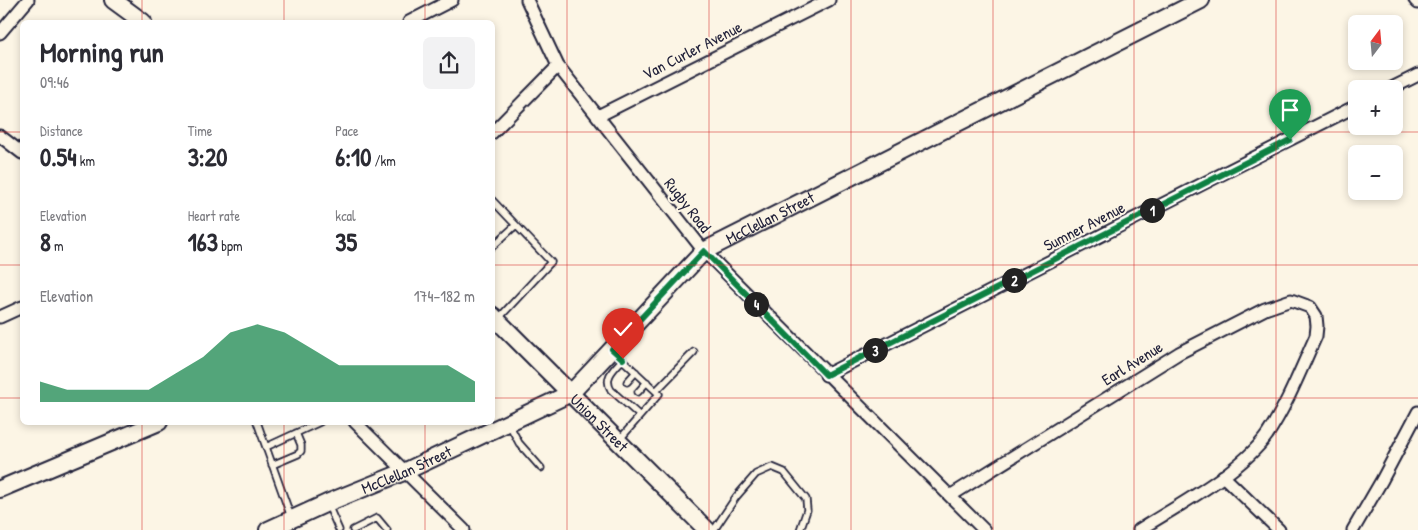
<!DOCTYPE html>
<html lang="en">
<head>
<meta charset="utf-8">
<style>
  body { margin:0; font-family:"Patrick Hand",sans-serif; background:#f2f2f3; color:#2b2b33; height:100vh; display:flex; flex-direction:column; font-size:19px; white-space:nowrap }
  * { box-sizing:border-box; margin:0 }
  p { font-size:16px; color:#7c7c81 }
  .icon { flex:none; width:28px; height:28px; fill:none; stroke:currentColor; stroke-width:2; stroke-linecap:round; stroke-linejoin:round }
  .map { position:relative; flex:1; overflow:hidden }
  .drawer { position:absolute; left:20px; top:20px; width:475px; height:405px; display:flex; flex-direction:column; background:#fff; border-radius:8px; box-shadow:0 2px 8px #0003 }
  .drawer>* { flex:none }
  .needle { width:32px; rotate:16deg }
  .buttons { position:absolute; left:1348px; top:15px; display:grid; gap:10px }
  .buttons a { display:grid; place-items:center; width:55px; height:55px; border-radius:8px; background:#fff; box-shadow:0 2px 8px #0003; font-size:25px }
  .pin { position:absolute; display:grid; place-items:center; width:42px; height:42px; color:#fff; margin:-51px -21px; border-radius:50% 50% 50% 0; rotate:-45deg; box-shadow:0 0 5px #0007 }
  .pin .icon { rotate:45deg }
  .km { position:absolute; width:25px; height:25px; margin:-12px; border-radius:50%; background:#222; color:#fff; font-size:14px; line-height:25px; text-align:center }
  .round { display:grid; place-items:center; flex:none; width:52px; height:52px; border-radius:8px; background:#f2f2f3 }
  .headline { display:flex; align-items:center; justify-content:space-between; height:85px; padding:0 20px }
  h1 { font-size:28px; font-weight:700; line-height:38px }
  .metrics { display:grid; grid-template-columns:repeat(3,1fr); gap:8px; height:85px; padding:5px 20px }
  .metrics div { display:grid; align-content:center }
  .metrics b { font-size:25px; font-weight:700 }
  .metrics small { font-size:14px; font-weight:400 }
  .metrics p { font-size:14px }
  .chart { height:140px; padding:10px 20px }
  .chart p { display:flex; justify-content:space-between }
  .chart svg { width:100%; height:90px; margin-top:5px; fill:#0b8043; opacity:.7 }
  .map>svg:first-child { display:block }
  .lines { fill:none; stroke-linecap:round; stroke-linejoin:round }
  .lane-casing { stroke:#22223b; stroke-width:9 }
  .street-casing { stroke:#22223b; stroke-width:15 }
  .secondary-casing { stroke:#22223b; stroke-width:20 }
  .lane { stroke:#fcf5e5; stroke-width:5.5 }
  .street { stroke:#fcf5e5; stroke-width:11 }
  .secondary { stroke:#fcf5e5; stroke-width:16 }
  .route-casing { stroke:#fff; stroke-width:10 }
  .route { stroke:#0b8043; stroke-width:6 }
  .grid { fill:none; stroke:#d62828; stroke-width:1; stroke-opacity:0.55 }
  .labels { text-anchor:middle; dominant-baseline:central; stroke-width:4; stroke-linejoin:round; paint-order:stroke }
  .street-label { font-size:16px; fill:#22223b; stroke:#fcf5e5 }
</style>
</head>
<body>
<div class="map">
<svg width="1418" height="530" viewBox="0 0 1418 530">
  <rect width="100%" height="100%" fill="#fcf5e5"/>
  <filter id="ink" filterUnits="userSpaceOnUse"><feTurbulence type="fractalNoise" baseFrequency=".02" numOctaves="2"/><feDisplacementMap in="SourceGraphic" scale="10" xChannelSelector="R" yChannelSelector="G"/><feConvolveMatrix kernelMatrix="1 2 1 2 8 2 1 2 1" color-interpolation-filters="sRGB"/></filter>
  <g filter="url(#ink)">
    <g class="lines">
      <g class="lane-casing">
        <path id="lane" d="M492 200 551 262 499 318
          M492 247 516 225
          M613 351 659 394 620 439
          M623 359C615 368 603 377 611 390L640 416
          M627 382 636 372
          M656 391 694 352
          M638 392 647 382
          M257 422 291 517
          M509 424 519 443 541 468
          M266 447 320 422
          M272 465 298 454 301 451V445L296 433
          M328 505 339 530
          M353 530 377 518 387 530
          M714 530 736 497 756 474 772 467 784 472 806 499 807 510 800 530"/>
      </g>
      <g class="street-casing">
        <path id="street" d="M527 0 558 66 704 251 984 530
          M1415 0 1418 3
          M409 22 452 0
          M0 33 28 0
          M1390 89 1418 75
          M598 116 829 0
          M492 133 558 66
          M0 136 22 153
          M0 317 22 307
          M826 375 1356 106
          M355 422 464 530
          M1223 476 1279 530
          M950 496 1179 353 1265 309 1291 300 1310 307 1316 316 1317 326 1316 336C1301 369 1287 405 1267 435 1241 472 1177 506 1139 530
          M1353 530 1382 480 1418 412"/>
      </g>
      <g class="secondary-casing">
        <g id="secondary">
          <path d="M113 0 143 22"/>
          <path id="s1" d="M492 315 707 530"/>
          <path d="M0 489 159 422"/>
          <path id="s2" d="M268 530 327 503 406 471 571 393 704 251 1201 0"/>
        </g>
      </g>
      <use href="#lane" class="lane"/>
      <use href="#street" class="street"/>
      <use href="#secondary" class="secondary"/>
    </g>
  </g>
  <g class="lines" filter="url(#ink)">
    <g class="route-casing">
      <path id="route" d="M623 359 612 349 704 251 826 375 1290 140"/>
    </g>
    <use href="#route" class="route"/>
  </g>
  <path class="grid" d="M142 0V22M284 0V22M425 0V22M567 0V530M709 0V530M851 0V530M993 0V530M1134 0V530M1276 0V530M0 132H22M492 132H1418M0 265H22M492 265H1418M0 398H22M492 398H1418M142 422V530M284 422V530M425 422V530"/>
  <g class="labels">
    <g class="street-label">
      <text transform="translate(692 50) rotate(-27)">Van Curler Avenue</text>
      <text transform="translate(688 205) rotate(52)">Rugby Road</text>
      <text stroke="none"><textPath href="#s2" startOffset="601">McClellan Street</textPath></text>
      <text transform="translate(1084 226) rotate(-27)">Sumner Avenue</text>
      <text transform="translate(1132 363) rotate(-32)">Earl Avenue</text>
      <text stroke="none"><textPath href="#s1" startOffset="152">Union Street</textPath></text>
      <text stroke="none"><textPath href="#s2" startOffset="151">McClellan Street</textPath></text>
    </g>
  </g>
</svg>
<div class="buttons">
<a><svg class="needle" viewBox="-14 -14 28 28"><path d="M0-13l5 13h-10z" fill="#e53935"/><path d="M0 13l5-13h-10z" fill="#7c7c81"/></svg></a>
<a>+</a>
<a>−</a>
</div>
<div class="pin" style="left:1290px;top:140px;background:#1e9e55"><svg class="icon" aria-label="arrive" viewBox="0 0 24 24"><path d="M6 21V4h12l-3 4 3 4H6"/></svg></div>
<div class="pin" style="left:623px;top:359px;background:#d93025"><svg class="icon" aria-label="check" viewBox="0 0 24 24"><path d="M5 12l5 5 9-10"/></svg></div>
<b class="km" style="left:1152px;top:210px">1</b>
<b class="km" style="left:1014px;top:280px">2</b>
<b class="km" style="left:875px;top:350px">3</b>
<b class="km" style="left:756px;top:304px">4</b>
<section class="drawer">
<div class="headline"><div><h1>Morning run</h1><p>09:46</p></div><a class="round"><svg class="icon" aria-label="share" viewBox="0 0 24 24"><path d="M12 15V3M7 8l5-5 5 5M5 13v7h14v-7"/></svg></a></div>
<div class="metrics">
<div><p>Distance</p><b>0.54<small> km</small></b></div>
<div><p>Time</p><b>3:20</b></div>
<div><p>Pace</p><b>6:10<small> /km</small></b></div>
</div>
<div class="metrics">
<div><p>Elevation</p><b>8<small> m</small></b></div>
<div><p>Heart rate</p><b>163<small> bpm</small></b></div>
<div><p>kcal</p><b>35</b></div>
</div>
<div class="chart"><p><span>Elevation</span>174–182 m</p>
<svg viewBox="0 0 160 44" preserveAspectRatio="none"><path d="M0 44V34L10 38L20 38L30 38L40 38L50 30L60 22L70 10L80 6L90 10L100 18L110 26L120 26L130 26L140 26L150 26L160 34V44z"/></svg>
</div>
</section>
</div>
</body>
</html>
